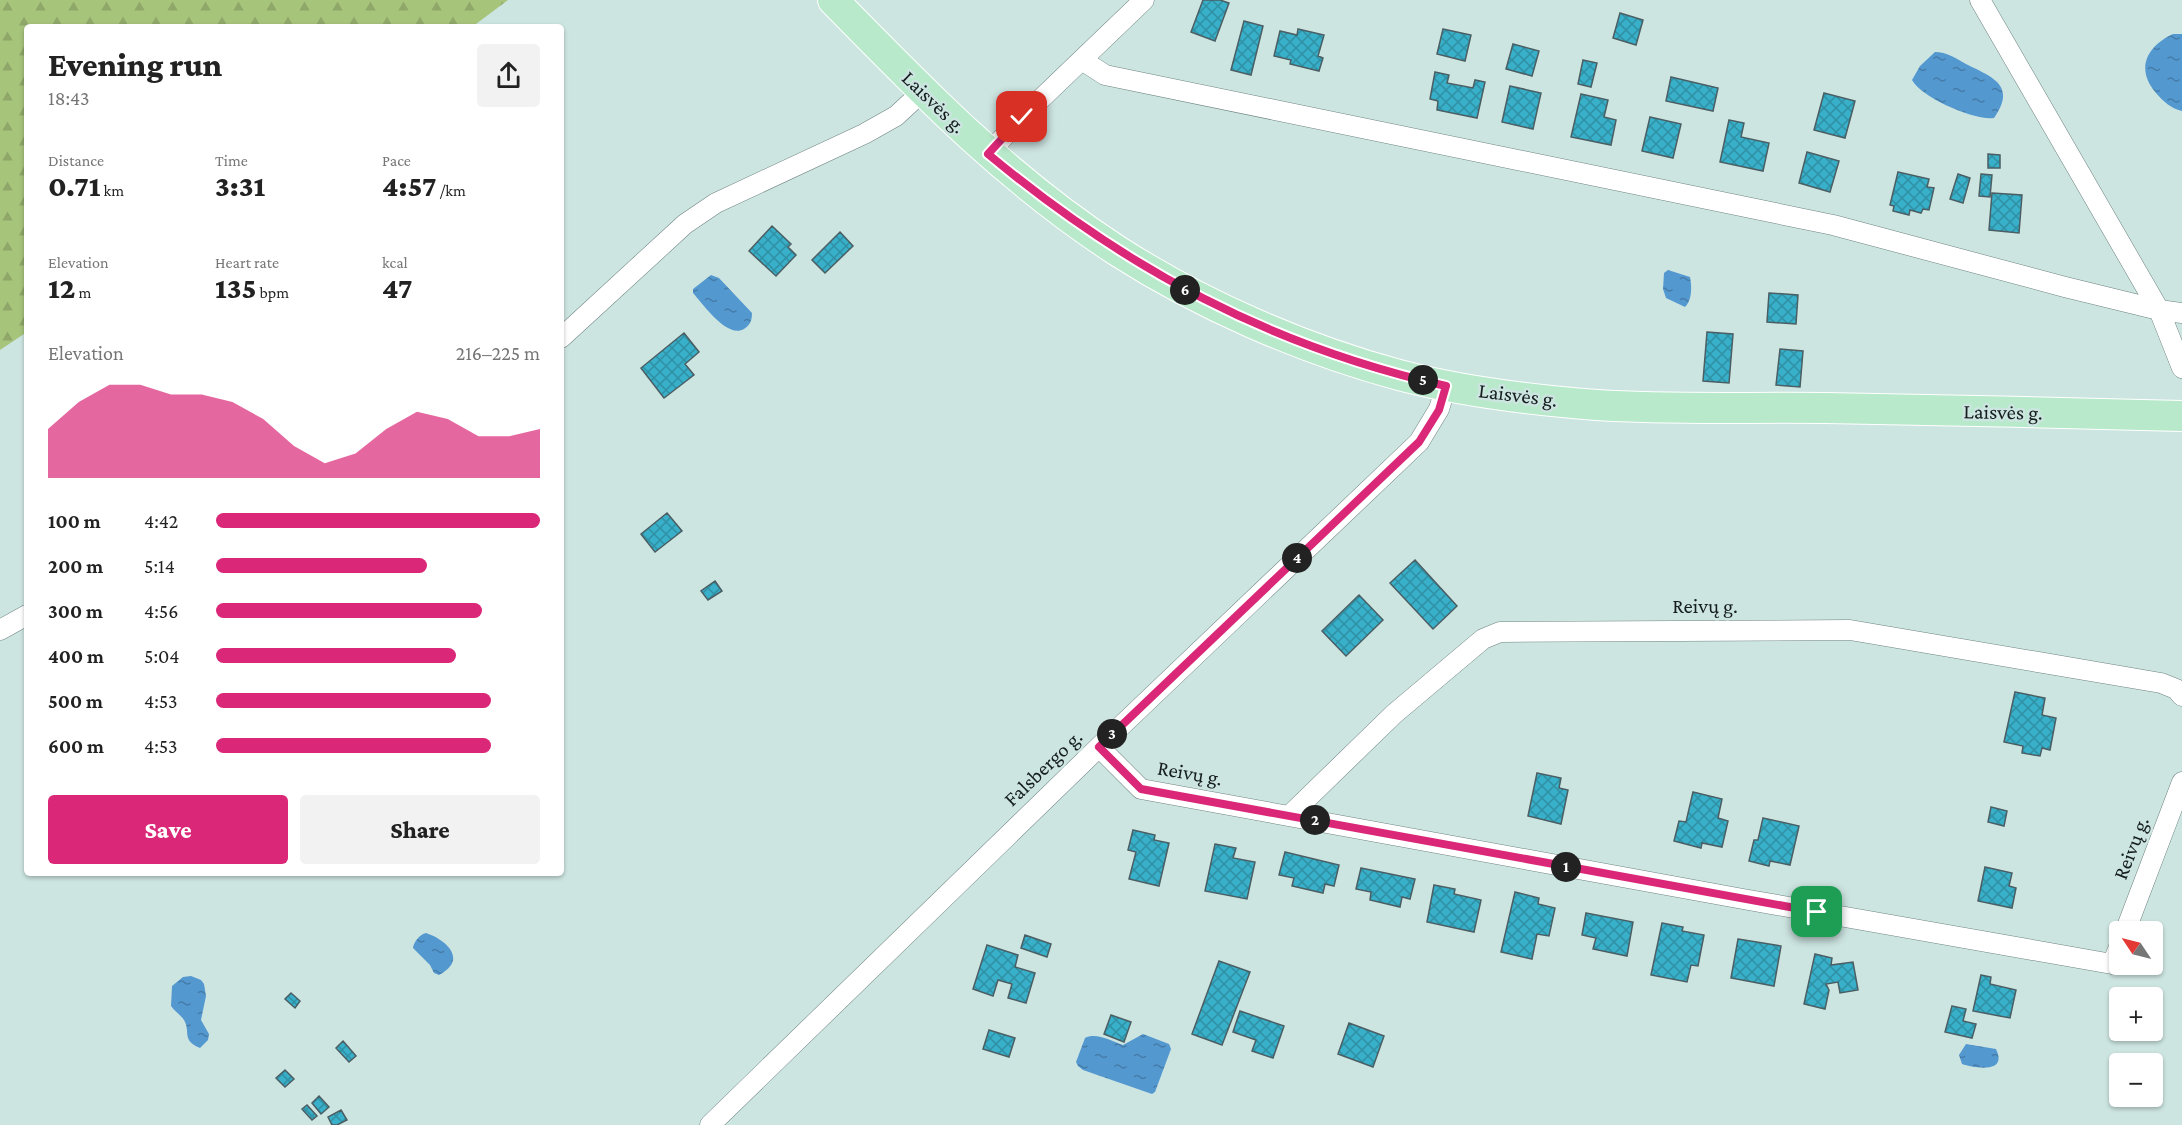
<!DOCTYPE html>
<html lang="en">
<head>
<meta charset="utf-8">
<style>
  body { margin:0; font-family:"Crimson Pro",serif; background:#f2f2f2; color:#222; height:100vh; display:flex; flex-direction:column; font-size:22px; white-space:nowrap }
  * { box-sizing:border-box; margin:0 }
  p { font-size:20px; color:#767676 }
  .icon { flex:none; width:33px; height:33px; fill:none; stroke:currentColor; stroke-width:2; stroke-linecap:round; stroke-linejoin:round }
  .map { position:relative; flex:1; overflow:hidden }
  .side { position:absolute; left:24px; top:24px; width:540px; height:852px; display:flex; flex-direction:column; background:#fff; border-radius:6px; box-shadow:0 2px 4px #0004 }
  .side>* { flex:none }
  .needle { width:39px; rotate:305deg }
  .buttons { position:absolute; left:2109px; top:921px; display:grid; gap:12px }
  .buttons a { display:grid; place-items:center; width:54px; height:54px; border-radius:6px; background:#fff; box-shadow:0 2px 4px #0004; font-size:30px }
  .pin { position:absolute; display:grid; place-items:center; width:51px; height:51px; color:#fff; margin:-26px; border-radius:12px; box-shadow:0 3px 9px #0006 }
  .km { position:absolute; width:30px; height:30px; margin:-15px; border-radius:50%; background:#222; color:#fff; font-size:16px; line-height:30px; text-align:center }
  .round { display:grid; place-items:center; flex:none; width:63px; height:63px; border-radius:6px; background:#f2f2f2 }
  .summary { display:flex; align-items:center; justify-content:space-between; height:102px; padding:0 24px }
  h1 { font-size:33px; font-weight:800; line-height:45px }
  .metrics { display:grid; grid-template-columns:repeat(3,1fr); gap:9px; height:102px; padding:6px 24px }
  .metrics div { display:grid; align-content:center }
  .metrics b { font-size:30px; font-weight:800 }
  .metrics small { font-size:16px; font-weight:400 }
  .metrics p { font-size:16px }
  .chart { height:168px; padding:12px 24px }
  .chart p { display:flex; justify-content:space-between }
  .chart svg { width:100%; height:108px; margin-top:6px; fill:#db2777; opacity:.7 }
  .primary-button { display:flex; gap:12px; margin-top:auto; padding:12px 24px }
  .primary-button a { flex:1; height:69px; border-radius:6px; background:#db2777; color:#fff; font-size:24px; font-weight:800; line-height:69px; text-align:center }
  .primary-button a+a { background:#f2f2f2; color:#222 }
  ul { padding:0 24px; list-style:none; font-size:20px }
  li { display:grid; grid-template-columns:96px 72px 1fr; align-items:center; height:45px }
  li i { height:15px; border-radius:8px; background:#db2777 }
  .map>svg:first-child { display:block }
  .forest { fill:url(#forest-firs) }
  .water { fill:url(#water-ripples) }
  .building { fill:url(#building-cross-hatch); stroke:#4a5e63; stroke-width:1.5 }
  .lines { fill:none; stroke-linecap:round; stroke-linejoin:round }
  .minor-casing { stroke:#6e8481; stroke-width:21 }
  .primary-casing { stroke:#fff; stroke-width:32 }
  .minor { stroke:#fff; stroke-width:20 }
  .primary { stroke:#b7e9ca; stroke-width:30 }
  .route-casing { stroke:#fff; stroke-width:12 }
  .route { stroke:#db2777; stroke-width:8 }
  .labels { text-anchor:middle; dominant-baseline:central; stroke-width:5; stroke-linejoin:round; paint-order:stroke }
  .street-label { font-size:21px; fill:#151e1d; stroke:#cde5e1 }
</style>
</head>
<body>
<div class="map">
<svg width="2182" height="1125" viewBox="0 0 2182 1125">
  <defs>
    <pattern id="forest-firs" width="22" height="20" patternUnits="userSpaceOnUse" patternTransform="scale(1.5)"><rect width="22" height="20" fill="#a7c47b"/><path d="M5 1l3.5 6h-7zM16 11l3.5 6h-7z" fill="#8fa86a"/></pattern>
    <pattern id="water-ripples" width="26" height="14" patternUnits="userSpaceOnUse" patternTransform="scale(1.5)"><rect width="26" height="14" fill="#5498d0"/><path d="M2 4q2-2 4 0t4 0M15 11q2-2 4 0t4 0" fill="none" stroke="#447ba8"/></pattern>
    <pattern id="building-cross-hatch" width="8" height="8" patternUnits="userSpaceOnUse" patternTransform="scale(1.5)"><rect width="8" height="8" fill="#39b0ca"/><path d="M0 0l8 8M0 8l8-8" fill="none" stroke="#2f8fa3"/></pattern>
  </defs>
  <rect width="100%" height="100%" fill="#cde5e1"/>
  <path class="forest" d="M0 0H508L472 27H27V332L0 350Z"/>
  <path class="water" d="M2173 34H2182V111C2170 108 2164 102 2156 93 2135 69 2147 46 2173 34Z
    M1935 52C1947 52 1955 58 1966 64 1992 77 2017 85 1994 118 1974 121 1921 97 1912 80L1920 66Z
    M1668 270 1690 277C1692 287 1692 300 1685 307L1666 298 1663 289 1664 273Z
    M711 275 719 278 752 313C752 321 750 325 744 329 727 339 703 304 693 293V289Z
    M426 933C447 940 468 960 439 975L434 973 430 965 413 948C413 943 420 934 426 933Z
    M191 976 201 980 204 984 206 996 201 1020 209 1034 208 1040 200 1048C181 1040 191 1032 184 1020 181 1015 174 1011 171 1006L172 986 183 977Z
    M1143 1034 1169 1044 1171 1049 1155 1092 1152 1094 1083 1070 1078 1066 1076 1062 1085 1038C1096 1032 1111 1041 1123 1045Z
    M1966 1044 1996 1049C2008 1074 1975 1068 1962 1064L1959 1055Z"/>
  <path class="building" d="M1203 0H1220L1229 3 1215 41 1191 32Z
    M1620 13 1643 20 1636 45 1613 38Z
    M1244 21 1263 26 1251 75 1231 70Z
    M1298 29 1324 35 1318 56 1323 58 1319 71 1290 64 1291 60 1274 56 1280 31 1297 35Z
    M1443 29 1471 35 1465 61 1437 54Z
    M1513 44 1539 51 1532 76 1506 69Z
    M1583 60 1597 63 1591 87 1578 84Z
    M1435 72 1449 75 1447 83 1473 88 1475 80 1485 82 1477 118 1437 110 1438 101 1430 99Z
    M1671 77 1718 88 1713 111 1666 101Z
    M1510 86 1541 93 1533 129 1502 122Z
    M1824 93 1855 101 1845 138 1814 130Z
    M1581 94 1608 100 1604 117 1616 120 1611 145 1571 137Z
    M1650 117 1681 124 1673 158 1642 151Z
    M1729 120 1744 123 1741 137 1769 143 1763 171 1720 162Z
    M1807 152 1839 161 1830 192 1799 183Z
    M1988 154 2000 155V168H1988Z
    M1898 172 1929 179 1927 187 1934 188 1929 210 1923 209 1921 213 1910 210 1909 215 1893 211 1894 206 1890 205Z
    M1958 174 1970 178 1963 203 1950 199Z
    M1981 174 1992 175 1990 197 1979 196Z
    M1992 193 2022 195 2019 233 1989 230Z
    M772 226 791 244 788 247 796 255 776 276 749 251Z
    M840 232 853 246 825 273 812 260Z
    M1769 293 1798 295 1796 324 1767 322Z
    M1707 332 1733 334 1729 383 1703 381Z
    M684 333 699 352 685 364 694 375 664 398 641 368Z
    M1780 349 1803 351 1800 387 1776 385Z
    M667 513 682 531 655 552 641 534Z
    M1415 560 1457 606 1433 629 1390 583Z
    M715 581 722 591 708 600 701 591Z
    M1359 595 1383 620 1346 656 1322 631Z
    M2015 692 2045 698 2042 715 2056 718 2050 750 2042 748 2040 756 2022 753 2023 746 2004 742Z
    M1537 773 1561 778 1559 788 1568 790 1561 824 1528 816Z
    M1693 792 1722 799 1718 818 1728 821 1722 847 1702 843 1701 848 1674 841 1679 821 1686 822Z
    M1991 807 2007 811 2004 826 1988 822Z
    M1763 818 1799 826 1790 865 1770 861 1769 866 1749 861 1754 840H1758Z
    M1133 830 1155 835 1154 840 1169 843 1159 886 1129 879 1136 852 1128 850Z
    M1215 844 1236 848 1233 858 1255 862 1247 899 1205 891Z
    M1285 852 1339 865 1334 886 1325 884 1323 893 1292 886 1294 878 1279 875Z
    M1985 867 2012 873 2009 886 2016 888 2012 908 1978 901Z
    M1361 868 1415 879 1410 899 1402 897 1400 907 1370 900 1371 892 1356 889Z
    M1434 885 1455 889 1454 894 1481 900 1474 932 1427 922Z
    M1515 892 1539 898 1538 904 1555 908 1549 936 1537 934 1532 959 1501 952Z
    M1586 913 1633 922 1627 956 1593 949 1596 938 1582 935Z
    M1662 923 1683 927 1682 931 1704 935 1698 966 1691 965 1687 982 1651 975Z
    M1025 935 1051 944 1047 957 1021 948Z
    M1738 939 1781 946 1774 986 1731 978Z
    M987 945 1018 955 1015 967 1035 973 1026 1003 1008 998 1012 984 998 980 993 996 973 989Z
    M1815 954 1832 958 1831 965 1853 962 1858 990 1840 993 1838 982 1826 984 1829 990 1825 1009 1804 1004Z
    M1219 961 1250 972 1222 1045 1192 1034Z
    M1981 975 1991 977 1990 984 2016 990 2010 1018 1973 1011Z
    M291 993 300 1001 295 1008 285 999Z
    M1952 1006 1966 1009 1963 1021 1976 1024 1972 1038 1945 1032Z
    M1240 1011 1284 1026 1273 1058 1252 1051 1256 1040 1233 1032Z
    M1111 1015 1131 1022 1124 1042 1104 1034Z
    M1349 1023 1384 1036 1373 1067 1338 1054Z
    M989 1030 1015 1038 1009 1057 983 1049Z
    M343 1041 356 1056 349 1062 336 1048Z
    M285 1070 294 1079 285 1087 276 1078Z
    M319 1096 329 1107 321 1114 312 1103Z
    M307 1105 317 1116 312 1120 302 1109Z
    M341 1110 347 1120 337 1125H332L328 1117Z"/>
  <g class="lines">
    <g class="minor-casing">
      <path id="minor" d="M1980 0 2159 310 2182 368
        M1082 60 1105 75 1833 225 2065 287 2159 310 2182 313
        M988 154 1022 117 1144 0
        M561 338 685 224 716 203 864 134 896 116 922 92
        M0 630 27 615
        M1099 747 1141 789 1743 899 2112 964 2120 945
        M1289 816 1394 714 1483 639 1500 632 1850 630 2161 683 2176 689 2182 696
        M2125 932 2182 782
        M710 1125 1099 747 1419 442 1439 409 1446 386"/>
    </g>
    <g class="primary-casing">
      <path id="primary" d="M833 0C924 93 1006 178 1116 250 1200 304 1302 349 1399 375 1463 392 1531 400 1597 405 1673 410 1750 407 1826 408 1945 410 2063 413 2182 416"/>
    </g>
    <use href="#minor" class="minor"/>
    <use href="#primary" class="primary"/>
  </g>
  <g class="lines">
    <g class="route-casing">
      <path id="route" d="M1022 117 988 154C1126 269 1270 346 1446 386L1439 410 1419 442 1099 747 1141 789 1817 912"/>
    </g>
    <use href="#route" class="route"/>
  </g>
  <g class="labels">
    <g class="street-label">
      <text transform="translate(934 102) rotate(44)">Laisvės g.</text>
      <text transform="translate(1518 395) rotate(7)">Laisvės g.</text>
      <text transform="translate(2003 412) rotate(1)">Laisvės g.</text>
      <text x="1705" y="606">Reivų g.</text>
      <text transform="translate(1043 768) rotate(-44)">Falsbergo g.</text>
      <text transform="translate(1190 773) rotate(10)">Reivų g.</text>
      <text transform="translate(2131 848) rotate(-69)">Reivų g.</text>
    </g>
  </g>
</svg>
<div class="buttons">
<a><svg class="needle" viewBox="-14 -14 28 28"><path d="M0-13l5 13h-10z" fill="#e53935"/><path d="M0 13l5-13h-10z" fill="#767676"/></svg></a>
<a>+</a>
<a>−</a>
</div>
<div class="pin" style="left:1817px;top:912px;background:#1e9e55"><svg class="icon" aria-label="arrive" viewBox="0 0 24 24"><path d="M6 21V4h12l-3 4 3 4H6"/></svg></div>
<div class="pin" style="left:1022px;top:117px;background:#d93025"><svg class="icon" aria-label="check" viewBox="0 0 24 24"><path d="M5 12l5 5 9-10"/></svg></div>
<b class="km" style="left:1566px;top:867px">1</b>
<b class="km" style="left:1315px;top:820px">2</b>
<b class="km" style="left:1112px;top:734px">3</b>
<b class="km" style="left:1297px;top:558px">4</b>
<b class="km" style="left:1423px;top:380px">5</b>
<b class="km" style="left:1185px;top:290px">6</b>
<section class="side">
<div class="summary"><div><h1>Evening run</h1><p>18:43</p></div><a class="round"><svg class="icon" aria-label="share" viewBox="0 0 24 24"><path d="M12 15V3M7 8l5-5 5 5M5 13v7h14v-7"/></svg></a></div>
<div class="metrics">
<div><p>Distance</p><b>0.71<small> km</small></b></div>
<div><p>Time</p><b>3:31</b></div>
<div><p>Pace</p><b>4:57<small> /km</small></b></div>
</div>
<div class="metrics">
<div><p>Elevation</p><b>12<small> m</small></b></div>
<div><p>Heart rate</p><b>135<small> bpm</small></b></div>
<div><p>kcal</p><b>47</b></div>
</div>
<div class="chart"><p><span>Elevation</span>216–225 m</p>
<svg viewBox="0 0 160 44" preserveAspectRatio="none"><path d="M0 44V24L10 13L20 6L30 6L40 10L50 10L60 13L70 20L80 31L90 38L100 34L110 24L120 17L130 20L140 27L150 27L160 24V44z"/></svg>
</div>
<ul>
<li><b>100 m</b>4:42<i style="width:100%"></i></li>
<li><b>200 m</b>5:14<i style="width:65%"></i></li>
<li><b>300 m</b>4:56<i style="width:82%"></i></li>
<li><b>400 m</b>5:04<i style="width:74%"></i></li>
<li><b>500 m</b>4:53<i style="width:85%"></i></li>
<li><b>600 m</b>4:53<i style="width:85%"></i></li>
</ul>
<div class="primary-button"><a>Save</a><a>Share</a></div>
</section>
</div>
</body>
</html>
